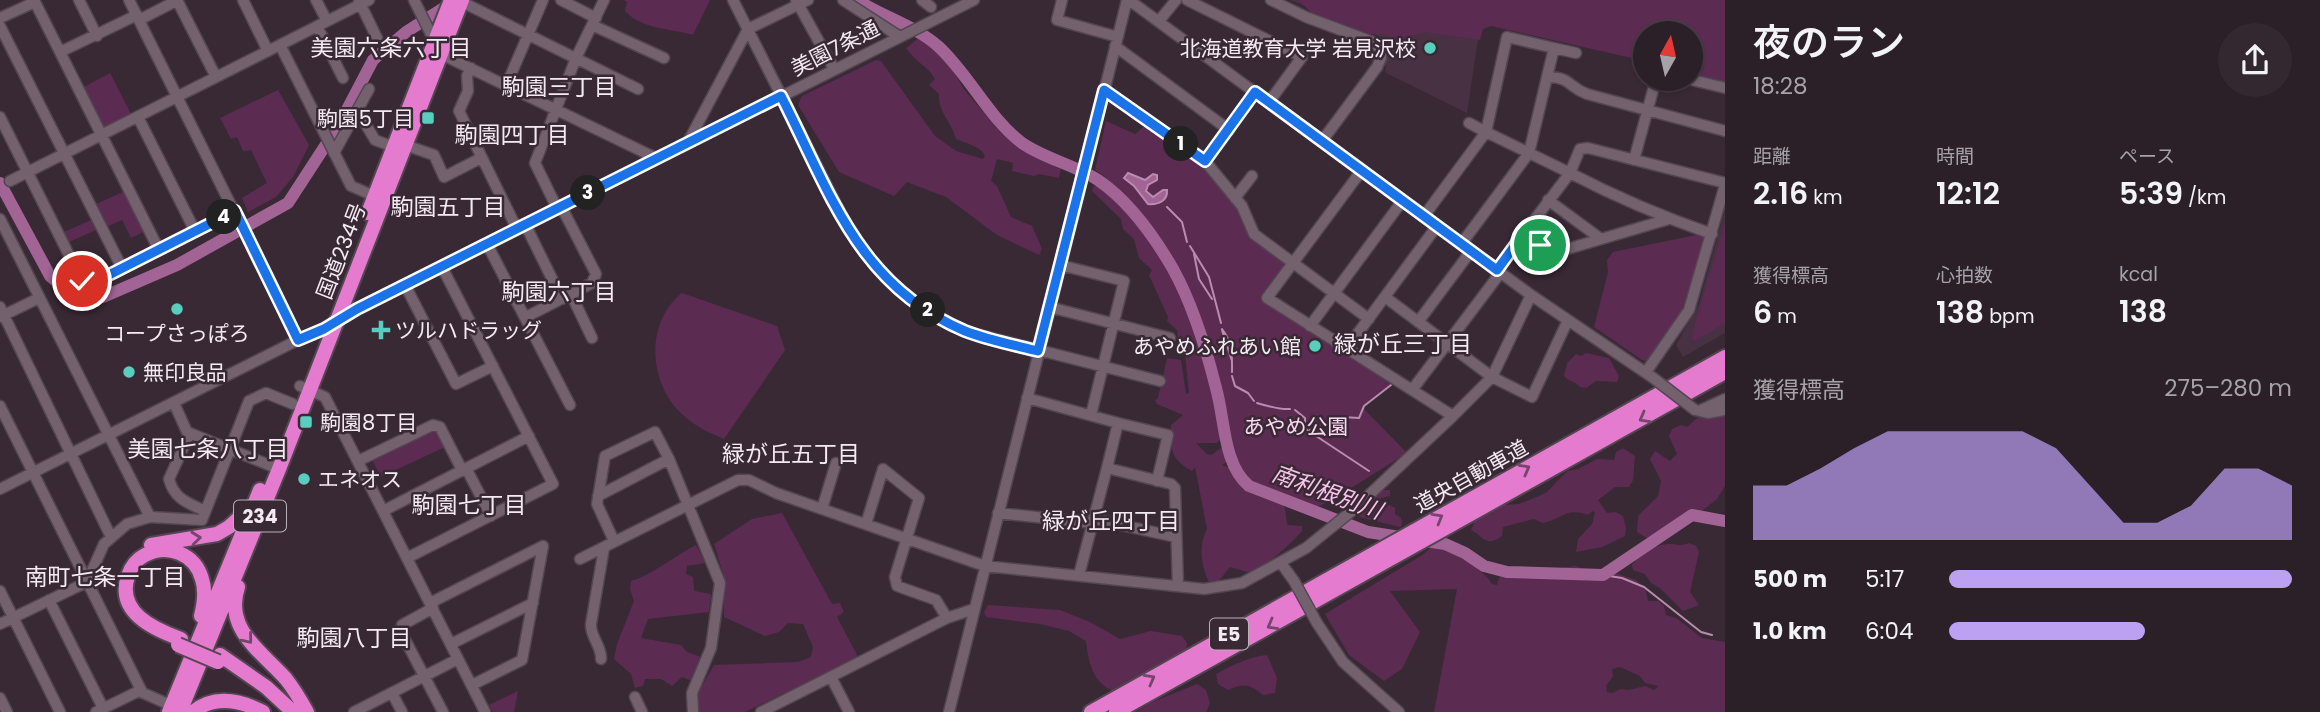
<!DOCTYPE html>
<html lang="ja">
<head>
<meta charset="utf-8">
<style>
  body { margin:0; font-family:Poppins,"Noto Sans JP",sans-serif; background:#332730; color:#f1f3f6; height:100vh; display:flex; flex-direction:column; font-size:26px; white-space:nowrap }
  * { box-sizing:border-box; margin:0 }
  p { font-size:23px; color:#a6a2a8 }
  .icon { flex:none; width:38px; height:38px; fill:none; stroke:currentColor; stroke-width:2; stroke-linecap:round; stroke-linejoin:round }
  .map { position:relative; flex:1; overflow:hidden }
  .sheet { display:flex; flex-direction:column; background:#2b1f28; width:595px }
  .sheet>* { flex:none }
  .needle { width:46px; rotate:8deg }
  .controls { position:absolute; left:1633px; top:21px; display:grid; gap:14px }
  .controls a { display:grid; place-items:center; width:70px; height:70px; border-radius:50%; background:#2b1f28; box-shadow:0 2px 5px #0004,0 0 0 2px #473d45; font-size:35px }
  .pin { position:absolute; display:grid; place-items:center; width:60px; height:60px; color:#fff; margin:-30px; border:4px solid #fff; border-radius:50%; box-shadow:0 2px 7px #0007 }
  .km { position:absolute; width:35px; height:35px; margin:-18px; border-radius:50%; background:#222; color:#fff; font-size:19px; line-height:35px; text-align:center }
  .round { display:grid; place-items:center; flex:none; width:74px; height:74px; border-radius:37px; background:#332730 }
  .headline { display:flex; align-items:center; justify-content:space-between; height:119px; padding:0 28px }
  h1 { font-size:38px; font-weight:600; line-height:52px }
  .metrics { display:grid; grid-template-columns:repeat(3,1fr); gap:10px; height:119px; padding:7px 28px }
  .metrics div { display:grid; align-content:center }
  .metrics b { font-size:30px; font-weight:600 }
  .metrics small { font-size:19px; font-weight:400 }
  .metrics p { font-size:19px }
  .chart { height:196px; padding:14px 28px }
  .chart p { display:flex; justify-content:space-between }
  .chart svg { width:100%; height:126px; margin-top:7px; fill:#bca0f2; opacity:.7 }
  ul { padding:0 28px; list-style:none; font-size:23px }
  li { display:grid; grid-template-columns:112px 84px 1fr; align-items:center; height:52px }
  li i { height:18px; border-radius:9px; background:#bca0f2 }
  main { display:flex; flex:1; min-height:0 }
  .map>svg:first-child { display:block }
  .built { fill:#473142 }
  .green { fill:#5c2b52; fill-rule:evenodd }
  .water { fill:#a16494; stroke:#ba8cb0; stroke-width:2 }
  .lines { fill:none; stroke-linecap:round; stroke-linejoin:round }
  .stream { stroke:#ba8cb0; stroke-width:2 }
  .river { stroke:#a16494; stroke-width:12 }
  .minor-casing { stroke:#534650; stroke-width:13 }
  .highway-casing { stroke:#534650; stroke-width:18 }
  .minor { stroke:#73616e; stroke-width:10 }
  .highway { stroke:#e47bcf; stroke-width:14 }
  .minor-bridge-casing { stroke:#534650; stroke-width:13; stroke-linecap:butt }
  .highway-bridge-casing { stroke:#534650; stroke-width:18; stroke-linecap:butt }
  .minor-bridge { stroke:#73616e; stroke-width:10 }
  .highway-bridge { stroke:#e47bcf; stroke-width:14 }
  .oneway { stroke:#75466b }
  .route-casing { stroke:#fff; stroke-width:14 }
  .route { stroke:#1a73e8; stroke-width:9 }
  .poi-dot { fill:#59cebe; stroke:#392935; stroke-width:2.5 }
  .labels { text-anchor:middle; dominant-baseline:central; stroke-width:5; stroke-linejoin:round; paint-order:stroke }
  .shield { fill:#392935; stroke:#bcb0b9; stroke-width:2 }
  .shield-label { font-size:19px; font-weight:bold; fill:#f4eaf2 }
  .street-label { font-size:21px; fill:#f4eaf2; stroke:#392935 }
  .poi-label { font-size:21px; fill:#f4eaf2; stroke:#392935; text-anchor:start }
  .park-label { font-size:21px; fill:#fbd7f2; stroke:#392935 }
  .neighbourhood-label { font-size:23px; fill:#f4eaf2; stroke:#392935 }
  .water-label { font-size:23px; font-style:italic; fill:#f9c4ec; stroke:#392935 }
</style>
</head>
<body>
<main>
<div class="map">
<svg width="1725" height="712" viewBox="0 0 1725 712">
  <rect width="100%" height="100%" fill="#392935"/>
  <path class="built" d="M1290 0H1725L1690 33H1645L1481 19 1467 113 1386 73 1383 39 1367 29Z
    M1725 210V333L1683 357 1676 345 1699 304Z"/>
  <path class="green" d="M624 0H710L693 35C670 28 643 30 625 11L627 2Z
    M1298 0H1725V83L1691 74 1690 33H1645V61L1491 26 1483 29 1480 40 1426 32 1404 38H1391L1383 34H1370L1314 15Z
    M920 37 949 61 963 88 1000 132 1035 157 1061 169 1059 178 1039 174 1034 176 1012 171 1013 163 997 159 991 181 997 186 1011 217 1032 226 1042 249 1039 255 997 235 946 197 907 182 894 196 839 172 798 105 802 96 876 60 881 61 935 136 956 151 983 159 985 156 982 151 974 146 956 139C951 120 938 113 939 94L929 85 935 79C927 65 916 63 906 48Z
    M110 73 131 114 102 128 82 88Z
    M278 90 309 145 293 177 276 197 248 212 242 198 267 183 251 150 243 151 237 137 231 139 220 118Z
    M1106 121 1135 134 1145 126 1203 164 1240 206 1252 236 1288 263 1261 300 1281 311V314L1391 384 1362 407 1407 453 1332 500 1313 509C1296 501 1256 489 1244 476 1221 452 1224 375 1208 341L1212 363 1208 378 1220 413 1222 438 1217 443H1196L1207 454 1211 455 1221 448 1227 449 1228 461 1222 465 1233 469C1244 501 1268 489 1282 504 1288 510 1284 518 1288 525L1302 526V531C1289 546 1268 564 1251 573L1230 567C1223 574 1221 584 1209 582 1201 566 1198 545 1207 529L1195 467 1192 471C1169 458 1171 449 1171 425L1183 415 1157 404 1155 400 1158 398 1167 358 1181 360 1186 394 1189 393 1184 345 1178 337 1177 330 1167 321 1168 317 1149 275 1152 270 1139 258 1134 239 1123 229 1121 219 1092 191 1093 187 1099 184 1121 198 1154 232 1104 176 1095 170Z
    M125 191 145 231 131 238 122 220 104 228 92 206Z
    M93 219 98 229 67 243 62 233Z
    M1725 223V323L1695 341 1692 339 1695 324Z
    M1701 234 1707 236 1681 314 1646 361 1642 360 1594 327 1608 272 1607 260 1613 252Z
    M682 293 777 326 785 350 724 439C708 432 694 426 682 414 648 383 645 322 682 293Z
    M1586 353 1609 358 1619 376 1617 382 1596 381 1586 388 1580 387C1575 381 1569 382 1564 376L1567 363 1576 354 1581 356Z
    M1708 415 1725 417V486L1717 499 1703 510 1682 518 1647 538 1637 532 1638 516 1658 496 1661 481 1650 459 1655 451 1670 461 1677 454 1669 436 1672 429 1681 425 1687 427 1697 418Z
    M432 428 438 429 447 446 381 477 372 460Z
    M1623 448 1635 456 1633 480 1629 487H1615L1598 500 1607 513 1615 512 1623 516 1626 528 1625 536 1602 547 1576 552 1578 539 1592 524 1595 513 1593 511 1588 515C1565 507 1563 519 1543 523L1534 519 1503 527 1502 536C1485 548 1485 537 1471 530L1476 519 1488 511H1495L1503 505 1519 504 1539 496 1547 492 1567 471 1578 469 1597 459 1614 460 1616 452Z
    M1383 490H1390V496L1381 498 1377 503 1378 505H1389L1395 508V514L1401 518 1402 525 1400 527 1359 517 1364 507Z
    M782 513 832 604 840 603 844 612 837 617 858 657 745 712H699L695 705 699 691 714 665 798 662 811 657 813 647 803 624 788 623 779 632 765 636 724 617V576L714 544 752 519Z
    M1689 543 1696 546 1699 552 1690 592 1699 605 1683 611 1660 588 1651 583 1645 574 1633 570 1632 565C1641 554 1656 543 1672 544 1680 545 1681 546 1689 543Z
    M696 545 705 563 687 566 686 574 693 577 694 591 711 594 709 612 648 619 641 638 681 645 687 652 701 657 692 681 682 677 672 686 661 679H645L643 686 635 688 631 674 614 659 617 644 634 601 630 589 631 581C654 574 674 556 696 545Z
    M1432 546C1451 544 1460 553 1472 564 1480 572 1486 574 1492 584L1497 585C1499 574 1504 573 1513 570L1523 576 1530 570 1541 568 1552 569 1575 566 1602 574H1618L1636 580 1646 591 1648 601H1658L1664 606 1666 615 1676 618 1702 638 1725 642V712H1434L1457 589 1390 591 1420 632 1402 669 1384 681 1349 655 1325 614 1424 554ZM1620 667 1640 676 1645 683 1659 686 1654 690 1645 686 1628 690 1620 689 1613 693 1607 692 1606 686 1613 676 1612 669Z
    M988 605 1060 610 1090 622 1120 639 1151 631 1182 636 1187 643 1186 652 1114 691C1093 684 1088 661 1086 641L1069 631 1040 624 986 617 984 612Z
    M1267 655 1277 678 1275 693 1263 695C1250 684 1243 683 1228 690L1218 684 1216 674C1233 665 1248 657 1267 655Z
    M1197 684 1206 690 1210 703 1206 712H1136L1152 702Z
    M518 691 514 712H493L489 705Z"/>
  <path class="water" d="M1128 173 1145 180 1153 174 1157 175V180L1148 185 1146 191 1153 197 1163 190H1167C1168 201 1158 205 1148 204L1134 186 1124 178Z"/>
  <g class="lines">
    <path class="stream" d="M1167 207 1182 222 1187 242
      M1190 246 1209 277 1221 323
      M1194 254 1199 279 1212 299
      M1222 329C1233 343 1232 355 1232 372
      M1222 330 1232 361
      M1232 376 1235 386 1248 393 1254 401
      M1257 403C1267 406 1280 410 1290 409
      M1295 410 1305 418V427L1307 430 1369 471
      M1310 430 1326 425H1332L1342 417 1359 418 1364 406 1391 385
      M1603 575 1622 578 1644 587 1701 632 1712 635"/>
    <path class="river" d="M857 0C883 17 916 26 939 47 970 76 988 117 1022 143 1045 159 1075 165 1098 180 1130 202 1154 236 1173 269 1193 305 1206 348 1216 388 1225 419 1223 465 1249 486L1368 532 1445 544 1465 553 1484 566 1507 572 1603 575 1692 515 1725 521
      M0 183 50 276 66 289 79 294 103 297 177 265 288 203 340 123 373 60 406 32 453 2"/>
    <g class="minor-casing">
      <path id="minor" d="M34 0 159 250
        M79 0 97 36
        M129 0 298 340
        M177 0 216 77
        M243 0 268 51
        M316 0 327 21
        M414 0 435 42 447 57 656 158
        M561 0 596 18
        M733 0 846 224C874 274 916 308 968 332L1160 381
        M796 0 834 69
        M843 0 900 37
        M922 0 931 7
        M1062 0 1057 20 1118 37
        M1129 0 1531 295 1652 377
        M1187 0 1302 57 1269 102
        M1271 0 1306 17 1373 42 1380 49 1381 58 1377 67 1322 141
        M359 1 377 38
        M462 2 638 89
        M0 18 35 2
        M139 20 178 0
        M1159 21 1176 0
        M592 25 664 58
        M0 26 122 268
        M317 26 343 78
        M280 45 351 186 379 198
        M1115 46 1229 130
        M60 52 137 15
        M1576 53 1554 48 1547 77C1571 77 1568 87 1587 94L1725 131
        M471 68 467 76 468 91 459 111 517 229
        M1547 77 1529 153 1486 132 1507 37 1554 48
        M1688 79 1725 88
        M506 86 543 0
        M1104 90 1205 161 1242 206 1254 234 1369 319
        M358 111 375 140 394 147 405 145 434 155 444 177 481 158
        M0 117 82 281 93 283 235 211
        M138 117 195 231
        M688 142 748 29 808 0
        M334 153 369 89
        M1634 160 1656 79
        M1205 161 1255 92
        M1362 170 1267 298 1453 416
        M10 181 369 0
        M1235 198 1252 176
        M1548 200 1601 239
        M557 208 535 163 576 58 604 0
        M1424 216 1486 132 1469 123
        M0 219 150 517
        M525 224 562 299
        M1524 233 1546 249 1557 252 1669 219
        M1712 234C1663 217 1616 197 1570 173L1580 149 1588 148 1725 183
        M1462 243 1529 153 1570 173 1497 269
        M487 244 570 405
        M1060 265 1124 281 1091 415
        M405 285 456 384 493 366
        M571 294 592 338
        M1385 297 1492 377 1532 397 1568 320
        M0 307 111 537
        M1049 307 1170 338
        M0 317 39 298
        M526 317 592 283 596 274 561 206
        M1418 322 1471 251
        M1310 326 1403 200
        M1347 348 1437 226
        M1646 372 1689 310 1725 185
        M300 386 325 397 485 712
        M1412 390 1501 272
        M1027 398 1118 423 1107 468
        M174 403 187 432 279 469
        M0 406 141 690
        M1695 410 1708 413 1725 410
        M1701 410 1725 399
        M1118 423 1168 435 1157 481
        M190 433 169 479C174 499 188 503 205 511
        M358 461 433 425 440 427 462 470
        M466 468 491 516
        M0 489 298 340 324 329 357 309 974 0
        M598 496 669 459
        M822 509 836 463
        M383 511 529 436
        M998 513 1093 523
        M1094 519 1176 537
        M866 524 883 469 919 498 895 577 897 586 936 600 947 618
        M614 541 597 504 605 456 655 432 669 459 720 583 711 648 692 693 693 712
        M407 558 553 484 442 267
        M580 559 738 480H749L776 493 985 566 1204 589 1242 583 1306 548 1353 510 1453 416 1492 377 1531 295
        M1281 563 1294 581
        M1079 575 1107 468 1171 484 1175 488 1178 586
        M0 591 60 712
        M49 600 103 708
        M430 603 543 546
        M433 608 402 625 401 632 443 712
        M1317 623 1343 662 1399 712
        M0 624 87 582 104 544 127 524 150 517 202 520 249 401 266 393 293 404
        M451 644 533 603
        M601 659C602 646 590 637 591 624L604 548
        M831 677 849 712
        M472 685 522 660 543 546
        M392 693 402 712
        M635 697 642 712
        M0 698 7 712
        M96 712 141 690 143 693 177 708
        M354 712 458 659
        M761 712 947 618 974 609
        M949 712 1127 0"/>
    </g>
    <g class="highway-casing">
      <path id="highway" d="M368 213 451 0
        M151 545 217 534 229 527 250 508
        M238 587C224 629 261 651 286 679 294 689 301 701 307 712
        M181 639C153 629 116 612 128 576 131 567 137 559 145 555 168 543 195 554 202 579 206 591 204 604 201 616
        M220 655 266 687 293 712
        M169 712 260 490
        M180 712 279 469 462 0
        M193 712C214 695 240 700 263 712
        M1091 712 1725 357
        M1116 712 1725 372"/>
    </g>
    <use href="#minor" class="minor"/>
    <use href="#highway" class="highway"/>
    <g class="minor-bridge-casing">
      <path id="minor-bridge" d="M1652 377 1695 410
        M1294 581 1317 623"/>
    </g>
    <g class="highway-bridge-casing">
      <path id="highway-bridge" d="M178 645 218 662"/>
    </g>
    <use href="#minor-bridge" class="minor-bridge"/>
    <use href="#highway-bridge" class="highway-bridge"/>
  </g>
  <defs><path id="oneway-chevron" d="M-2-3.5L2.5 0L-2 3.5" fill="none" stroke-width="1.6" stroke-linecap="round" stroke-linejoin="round" transform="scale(1.75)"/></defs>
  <g class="oneway">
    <use href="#oneway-chevron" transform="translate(1644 418) rotate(151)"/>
    <use href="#oneway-chevron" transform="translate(1525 469) rotate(-29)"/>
    <use href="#oneway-chevron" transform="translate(1438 518) rotate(-30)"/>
    <use href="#oneway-chevron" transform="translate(196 538) rotate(-6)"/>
    <use href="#oneway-chevron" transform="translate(1272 625) rotate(151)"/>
    <use href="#oneway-chevron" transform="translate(248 639) rotate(51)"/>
    <use href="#oneway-chevron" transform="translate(1150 679) rotate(-29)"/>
  </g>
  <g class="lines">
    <g class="route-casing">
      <path id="route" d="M82 281 93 283 235 211 298 340 324 329 357 309 781 96C830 192 858 286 965 331 988 340 1014 345 1038 351L1104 90 1205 161 1255 92 1497 270 1524 233 1540 245"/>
    </g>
    <use href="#route" class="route"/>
  </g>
  <g class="poi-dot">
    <circle cx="1430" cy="48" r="7"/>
    <rect x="421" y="111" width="14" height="14" rx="3.5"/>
    <circle cx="177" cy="309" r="7"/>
    <path d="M377.5 319.5h7v7h7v7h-7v7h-7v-7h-7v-7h7z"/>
    <circle cx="1315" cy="346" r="7"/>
    <circle cx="129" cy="372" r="7"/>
    <rect x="299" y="415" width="14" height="14" rx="3.5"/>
    <circle cx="304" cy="479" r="7"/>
  </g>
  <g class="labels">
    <g class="shield">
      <rect x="234" y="500.5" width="52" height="31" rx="5"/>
      <rect x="1210" y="618.5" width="38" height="31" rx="5"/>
    </g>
    <g class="shield-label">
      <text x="260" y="516">234</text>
      <text x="1229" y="634">E5</text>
    </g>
    <g class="street-label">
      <text transform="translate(835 48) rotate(-27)">美園7条通</text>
      <text transform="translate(341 251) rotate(-69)">国道234号</text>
      <text transform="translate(1471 476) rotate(-29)">道央自動車道</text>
    </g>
    <g class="poi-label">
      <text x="1416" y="48" text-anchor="end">北海道教育大学 岩見沢校</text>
      <text x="414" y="118" text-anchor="end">駒園5丁目</text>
      <text x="395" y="330">ツルハドラッグ</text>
      <text x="177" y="333" text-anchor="middle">コープさっぽろ</text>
      <text x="1301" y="346" text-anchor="end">あやめふれあい館</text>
      <text x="143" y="372">無印良品</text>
      <text x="320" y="422">駒園8丁目</text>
      <text x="318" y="479">エネオス</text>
    </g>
    <g class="park-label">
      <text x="1296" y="426">あやめ公園</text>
    </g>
    <g class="neighbourhood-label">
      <text x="391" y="48">美園六条六丁目</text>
      <text x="559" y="87">駒園三丁目</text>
      <text x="512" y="135">駒園四丁目</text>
      <text x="448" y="207">駒園五丁目</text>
      <text x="559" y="292">駒園六丁目</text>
      <text x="1403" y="344">緑が丘三丁目</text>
      <text x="208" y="449">美園七条八丁目</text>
      <text x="791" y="454">緑が丘五丁目</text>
      <text x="469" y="505">駒園七丁目</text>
      <text x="1111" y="521">緑が丘四丁目</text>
      <text x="105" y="577">南町七条一丁目</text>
      <text x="354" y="638">駒園八丁目</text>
    </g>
    <g class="water-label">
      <text transform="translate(1327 492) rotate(20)">南利根別川</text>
    </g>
  </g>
</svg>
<div class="controls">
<a><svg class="needle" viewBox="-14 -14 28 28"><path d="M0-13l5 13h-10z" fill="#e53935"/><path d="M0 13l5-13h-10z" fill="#a6a2a8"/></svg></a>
</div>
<div class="pin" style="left:1540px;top:245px;background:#1e9e55"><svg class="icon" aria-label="arrive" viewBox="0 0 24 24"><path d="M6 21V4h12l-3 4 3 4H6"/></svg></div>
<div class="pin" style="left:82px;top:281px;background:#d93025"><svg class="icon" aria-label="check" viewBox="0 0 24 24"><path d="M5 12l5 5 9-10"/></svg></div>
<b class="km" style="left:1181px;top:144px">1</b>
<b class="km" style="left:928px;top:310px">2</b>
<b class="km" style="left:588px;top:193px">3</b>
<b class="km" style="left:224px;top:217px">4</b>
</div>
<section class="sheet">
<div class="headline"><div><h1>夜のラン</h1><p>18:28</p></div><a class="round"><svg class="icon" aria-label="share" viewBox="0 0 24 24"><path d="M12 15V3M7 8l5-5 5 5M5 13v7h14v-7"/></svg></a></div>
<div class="metrics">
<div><p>距離</p><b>2.16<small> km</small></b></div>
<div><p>時間</p><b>12:12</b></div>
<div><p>ペース</p><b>5:39<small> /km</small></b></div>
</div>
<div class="metrics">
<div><p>獲得標高</p><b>6<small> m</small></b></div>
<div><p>心拍数</p><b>138<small> bpm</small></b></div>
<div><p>kcal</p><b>138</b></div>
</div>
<div class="chart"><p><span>獲得標高</span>275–280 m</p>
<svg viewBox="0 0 160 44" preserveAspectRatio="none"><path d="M0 44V25L10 25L20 19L30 12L40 6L50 6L60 6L70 6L80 6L90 12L100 25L110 38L120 38L130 32L140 19L150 19L160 25V44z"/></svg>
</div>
<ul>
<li><b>500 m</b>5:17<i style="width:100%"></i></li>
<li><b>1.0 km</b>6:04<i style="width:57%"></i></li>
</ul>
</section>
</main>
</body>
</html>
